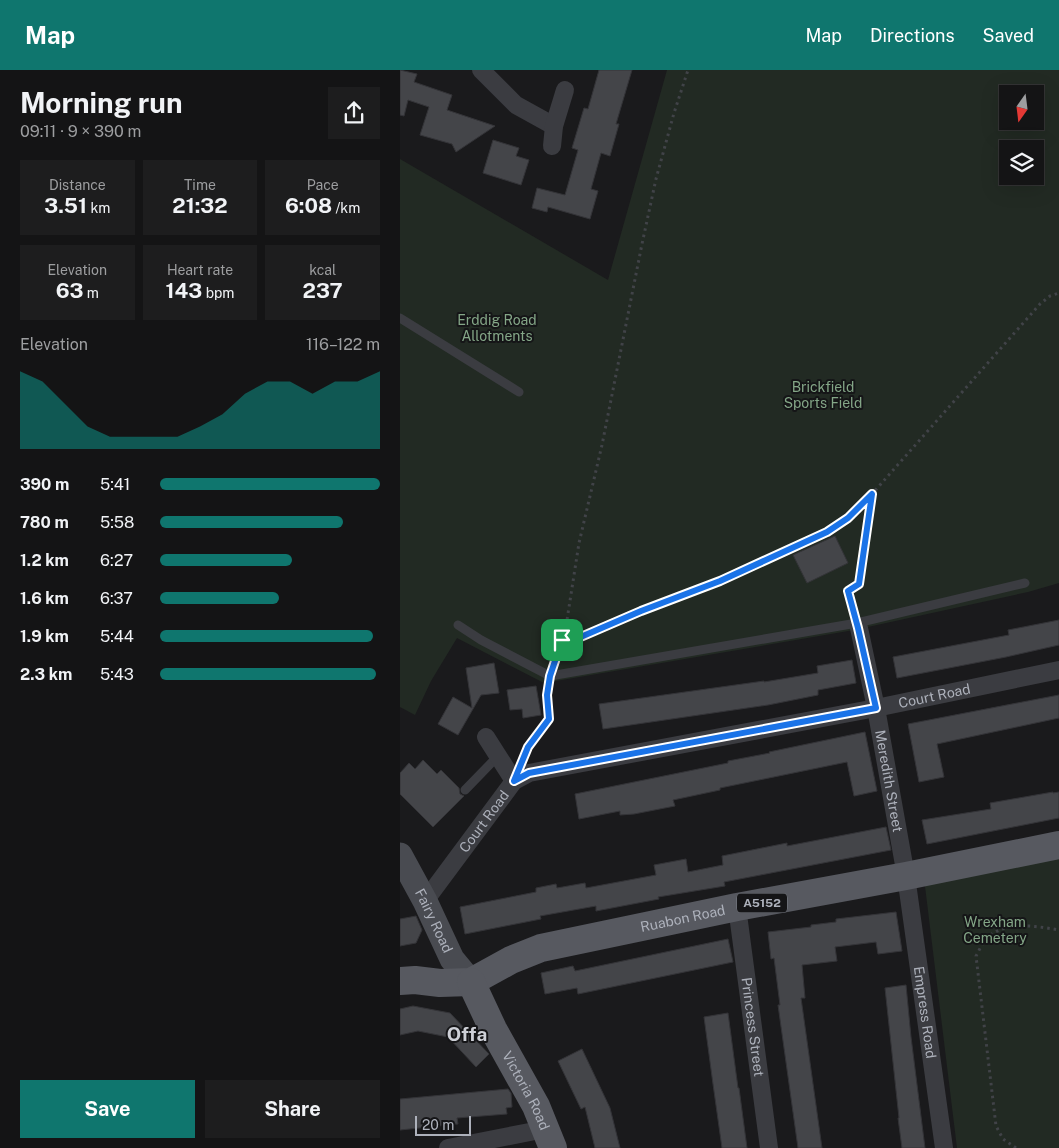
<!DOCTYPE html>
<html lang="en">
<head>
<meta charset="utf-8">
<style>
  body { margin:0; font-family:"Public Sans",sans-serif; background:#1d1d1e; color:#f1f3f6; height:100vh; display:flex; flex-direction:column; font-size:19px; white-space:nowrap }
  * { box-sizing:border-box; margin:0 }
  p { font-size:16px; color:#9d9ea0 }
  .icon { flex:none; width:28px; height:28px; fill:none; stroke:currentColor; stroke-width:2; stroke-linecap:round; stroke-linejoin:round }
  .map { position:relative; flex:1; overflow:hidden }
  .panel { display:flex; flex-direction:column; background:#141415; width:400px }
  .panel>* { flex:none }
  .needle { width:32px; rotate:194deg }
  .controls { position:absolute; left:599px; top:15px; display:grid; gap:10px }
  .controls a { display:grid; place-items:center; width:45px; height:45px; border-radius:0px; background:#141415; box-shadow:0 5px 20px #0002,0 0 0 1px #333334; font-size:25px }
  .scale { position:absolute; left:15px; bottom:12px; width:56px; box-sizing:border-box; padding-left:5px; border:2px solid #adb1bb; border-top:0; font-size:14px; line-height:18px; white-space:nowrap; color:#adb1bb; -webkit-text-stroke:4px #151517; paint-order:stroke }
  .pin { position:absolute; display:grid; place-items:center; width:42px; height:42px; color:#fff; margin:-21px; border-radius:10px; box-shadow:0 2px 8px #0006 }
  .round { display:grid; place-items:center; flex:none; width:52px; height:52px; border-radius:0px; background:#1d1d1e }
  .head { display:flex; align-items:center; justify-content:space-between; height:85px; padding:0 20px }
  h1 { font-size:28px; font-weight:700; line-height:38px }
  .figures { display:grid; grid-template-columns:repeat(3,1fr); gap:8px; height:85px; padding:5px 20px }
  .figures div { display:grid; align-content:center; border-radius:0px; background:#1d1d1e; text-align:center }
  .figures b { font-size:21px; font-weight:700 }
  .figures small { font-size:14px; font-weight:400 }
  .figures p { font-size:14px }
  .chart { height:140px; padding:10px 20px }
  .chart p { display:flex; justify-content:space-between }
  .chart svg { width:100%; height:90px; margin-top:5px; fill:#0f766e; opacity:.7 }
  .primary-button { display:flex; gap:10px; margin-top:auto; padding:10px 20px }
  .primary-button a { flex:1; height:58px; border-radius:0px; background:#0f766e; color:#fff; font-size:20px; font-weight:700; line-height:58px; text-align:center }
  .primary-button a+a { background:#1d1d1e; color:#f1f3f6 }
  ul { padding:0 20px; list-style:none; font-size:16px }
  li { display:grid; grid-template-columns:80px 60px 1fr; align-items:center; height:38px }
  li i { height:12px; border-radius:6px; background:#0f766e }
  header { display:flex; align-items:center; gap:30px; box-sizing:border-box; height:70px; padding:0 25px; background:#0f766e; color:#fff }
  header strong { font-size:24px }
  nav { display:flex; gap:28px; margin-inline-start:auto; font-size:18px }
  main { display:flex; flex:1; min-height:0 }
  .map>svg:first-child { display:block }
  .green { fill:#222a23; fill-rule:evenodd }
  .building { fill:#444549; stroke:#343438 }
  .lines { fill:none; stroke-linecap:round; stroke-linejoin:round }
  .path { stroke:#414348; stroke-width:3; stroke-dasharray:2.5 4; stroke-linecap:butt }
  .lane { stroke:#3b3c41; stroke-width:9 }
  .street { stroke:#3b3c41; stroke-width:18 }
  .secondary { stroke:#494b51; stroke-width:25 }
  .primary { stroke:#575960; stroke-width:28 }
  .route-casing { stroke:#fff; stroke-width:10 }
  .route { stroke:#1a73e8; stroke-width:6 }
  .labels { text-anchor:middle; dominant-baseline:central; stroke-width:4; stroke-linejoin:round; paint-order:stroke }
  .shield { fill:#151517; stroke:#7f828a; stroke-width:1 }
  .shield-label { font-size:12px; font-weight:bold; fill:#adb1bb }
  .park-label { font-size:14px; fill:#84a687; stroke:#151517 }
  .street-label { font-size:14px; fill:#adb1bb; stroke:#151517 }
  .district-label { font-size:19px; font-weight:bold; fill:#ced0d7; stroke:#151517 }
</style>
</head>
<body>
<header>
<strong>Map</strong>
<nav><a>Map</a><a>Directions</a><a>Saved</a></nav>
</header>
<main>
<section class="panel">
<div class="head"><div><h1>Morning run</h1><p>09:11 · 9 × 390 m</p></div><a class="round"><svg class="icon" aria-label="share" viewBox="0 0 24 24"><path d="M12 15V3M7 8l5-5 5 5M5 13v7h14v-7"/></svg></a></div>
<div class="figures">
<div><p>Distance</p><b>3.51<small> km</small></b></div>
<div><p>Time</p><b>21:32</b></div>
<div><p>Pace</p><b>6:08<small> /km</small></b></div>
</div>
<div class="figures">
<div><p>Elevation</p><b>63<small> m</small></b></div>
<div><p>Heart rate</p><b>143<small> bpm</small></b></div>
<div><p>kcal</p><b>237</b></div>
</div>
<div class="chart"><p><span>Elevation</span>116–122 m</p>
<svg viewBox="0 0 160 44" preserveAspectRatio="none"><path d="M0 44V6L10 11L20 22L30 33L40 38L50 38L60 38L70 38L80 33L90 27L100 17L110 11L120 11L130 17L140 11L150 11L160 6V44z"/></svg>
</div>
<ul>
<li><b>390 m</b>5:41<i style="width:100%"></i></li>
<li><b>780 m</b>5:58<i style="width:83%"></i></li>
<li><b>1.2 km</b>6:27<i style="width:60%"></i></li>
<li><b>1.6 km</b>6:37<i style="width:54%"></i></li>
<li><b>1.9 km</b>5:44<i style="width:97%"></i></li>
<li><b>2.3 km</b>5:43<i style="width:98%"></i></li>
</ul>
<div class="primary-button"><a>Save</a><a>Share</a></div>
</section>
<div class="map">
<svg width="659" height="1078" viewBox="0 0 659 1078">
  <rect width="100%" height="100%" fill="#1a1a1c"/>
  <path class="green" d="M267 0H659V513L628 522 454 560 144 613 57 568 31 611 15 645 0 637V89L208 210ZM608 24H635V51H608ZM608 79H635V106H608Z
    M659 783V1078H557L524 808Z"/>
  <path class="building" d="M0 0 17 4 14 12 52 25 47 40 95 56 56 82 52 74 20 65 29 37 8 30 4 46 0 45Z
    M199 0H232L216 54H219L210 86 201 83 191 119 198 121 190 149 148 137 147 142 132 138 137 118 165 125 178 80 172 78 184 38 188 39Z
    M93 70 119 78 116 86 129 90 121 115 83 103Z
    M435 466 448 493 407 513 393 485Z
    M659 550V575L606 587 497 608 493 587 609 565 608 560Z
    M452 590 456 613 418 620V625L368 635 203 659 199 634 364 611V612L418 603 417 596Z
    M94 593 99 623 81 625 58 665 38 654 53 627 72 638 66 598Z
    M136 616 141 645 123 648 122 639 110 640 107 620Z
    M659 625V648L537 674 544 707 519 712 508 654Z
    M465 662 477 721 454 726 447 692 320 718V720L273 730 275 736 234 744 220 745V741L179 749 175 724 328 693V691L370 683 369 682Z
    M23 690 37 704 41 700 59 718 60 724 64 726 33 757 0 724V703L9 693 15 699Z
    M653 722V723L659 722V748L527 774 522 750 591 739 590 733Z
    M486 757 491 780 324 812 325 816 258 827 259 829 196 841V836L140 846 141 849 65 864 60 837 136 822V818L156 814 157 818 185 813 186 818 256 805 254 795 286 789 288 802 323 795 322 786 387 773V776Z
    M496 842 502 881 478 884 476 872 435 877 437 891 402 895 405 928H401L422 1078H398L378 935H380L374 888 371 889 368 862 411 857V855L436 852V849Z
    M16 846 22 860 16 873 0 876V849Z
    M328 869 333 892 178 924 177 918 145 924 141 903 173 896 175 901Z
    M506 915 511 967 525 1078H502L498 1048H499L485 918Z
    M13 936 50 943 89 984 76 997 48 967 18 961 0 965V939Z
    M328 943 338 1018H339L347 1078H322L313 1014 304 947Z
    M182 979 210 1038 220 1078H195L185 1037 181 1039 158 991Z
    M108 1019 111 1023 112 1037 106 1038 107 1044 57 1048 58 1054 0 1060V1029Z"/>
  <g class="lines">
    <path class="path" d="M459 515 472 425
      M162 570 176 569 241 541 320 511 439 455 472 424 640 234 650 226 659 223
      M154 593 167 550 179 473 202 375 242 174 256 109 274 43 288 0
      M124 687 128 677 149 649 148 618
      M616 1078 603 1069 596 1056 576 886C579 881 582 873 586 869 605 850 635 856 659 860"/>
    <path class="lane" d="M0 248 119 322
      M448 521 458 557
      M58 555 81 570 150 606 457 553 625 513
      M65 720 98 686"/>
    <g class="street">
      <path d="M81 0 116 35 154 56"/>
      <path d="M152 76 154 56 165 20"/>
      <path id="s1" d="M459 558 476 638 506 806 544 1078"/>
      <path d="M86 667 114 711"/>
      <path id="s2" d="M25 831 114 711 129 703 476 638 659 600"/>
      <path id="s3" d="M337 837 369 1078"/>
      <path d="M48 1078 145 1059"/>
    </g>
    <path class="secondary" id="s4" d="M0 785 25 831 52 889 71 912"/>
    <g class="primary">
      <path id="s5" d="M0 911 15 910 40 913 71 912 111 890 141 878 337 837 506 806 659 775"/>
      <path id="s6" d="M71 912 93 959 136 1036 153 1078"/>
    </g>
  </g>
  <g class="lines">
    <g class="route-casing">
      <path id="route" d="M472 424 459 514 448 521 458 558 476 638 129 703 114 711 128 677 149 649 147 625 150 606 162 570 176 569 241 541 320 511 427 462 448 448Z"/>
    </g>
    <use href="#route" class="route"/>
  </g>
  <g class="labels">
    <rect class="shield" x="337" y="823.5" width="50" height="19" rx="4"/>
    <g class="shield-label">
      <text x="362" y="833">A5152</text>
    </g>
    <g class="park-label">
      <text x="97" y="250">Erddig Road<tspan x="97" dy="16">Allotments</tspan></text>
      <text x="423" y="317">Brickfield<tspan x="423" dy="16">Sports Field</tspan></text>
      <text x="595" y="852">Wrexham<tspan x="595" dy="16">Cemetery</tspan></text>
    </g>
    <g class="street-label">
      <text stroke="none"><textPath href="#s2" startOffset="579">Court Road</textPath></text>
      <text stroke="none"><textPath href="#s1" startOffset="156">Meredith Street</textPath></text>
      <text stroke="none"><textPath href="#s2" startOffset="99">Court Road</textPath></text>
      <text stroke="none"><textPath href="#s5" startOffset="294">Ruabon Road</textPath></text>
      <text stroke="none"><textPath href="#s4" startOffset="74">Fairy Road</textPath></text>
      <text stroke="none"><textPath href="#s1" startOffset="390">Empress Road</textPath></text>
      <text stroke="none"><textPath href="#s3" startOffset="121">Princess Street</textPath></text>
      <text stroke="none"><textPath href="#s6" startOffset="122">Victoria Road</textPath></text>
    </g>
    <g class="district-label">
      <text x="67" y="964">Offa</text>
    </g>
  </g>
</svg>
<div class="controls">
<a><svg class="needle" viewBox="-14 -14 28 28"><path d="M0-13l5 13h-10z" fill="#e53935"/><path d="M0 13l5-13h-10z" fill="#9d9ea0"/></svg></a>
<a><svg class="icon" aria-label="layers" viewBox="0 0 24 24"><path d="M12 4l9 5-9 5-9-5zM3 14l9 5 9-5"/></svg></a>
</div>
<div class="scale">20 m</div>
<div class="pin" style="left:162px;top:570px;background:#1e9e55"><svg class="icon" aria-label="arrive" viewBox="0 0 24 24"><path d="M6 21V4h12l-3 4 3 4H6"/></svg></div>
</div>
</main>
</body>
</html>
